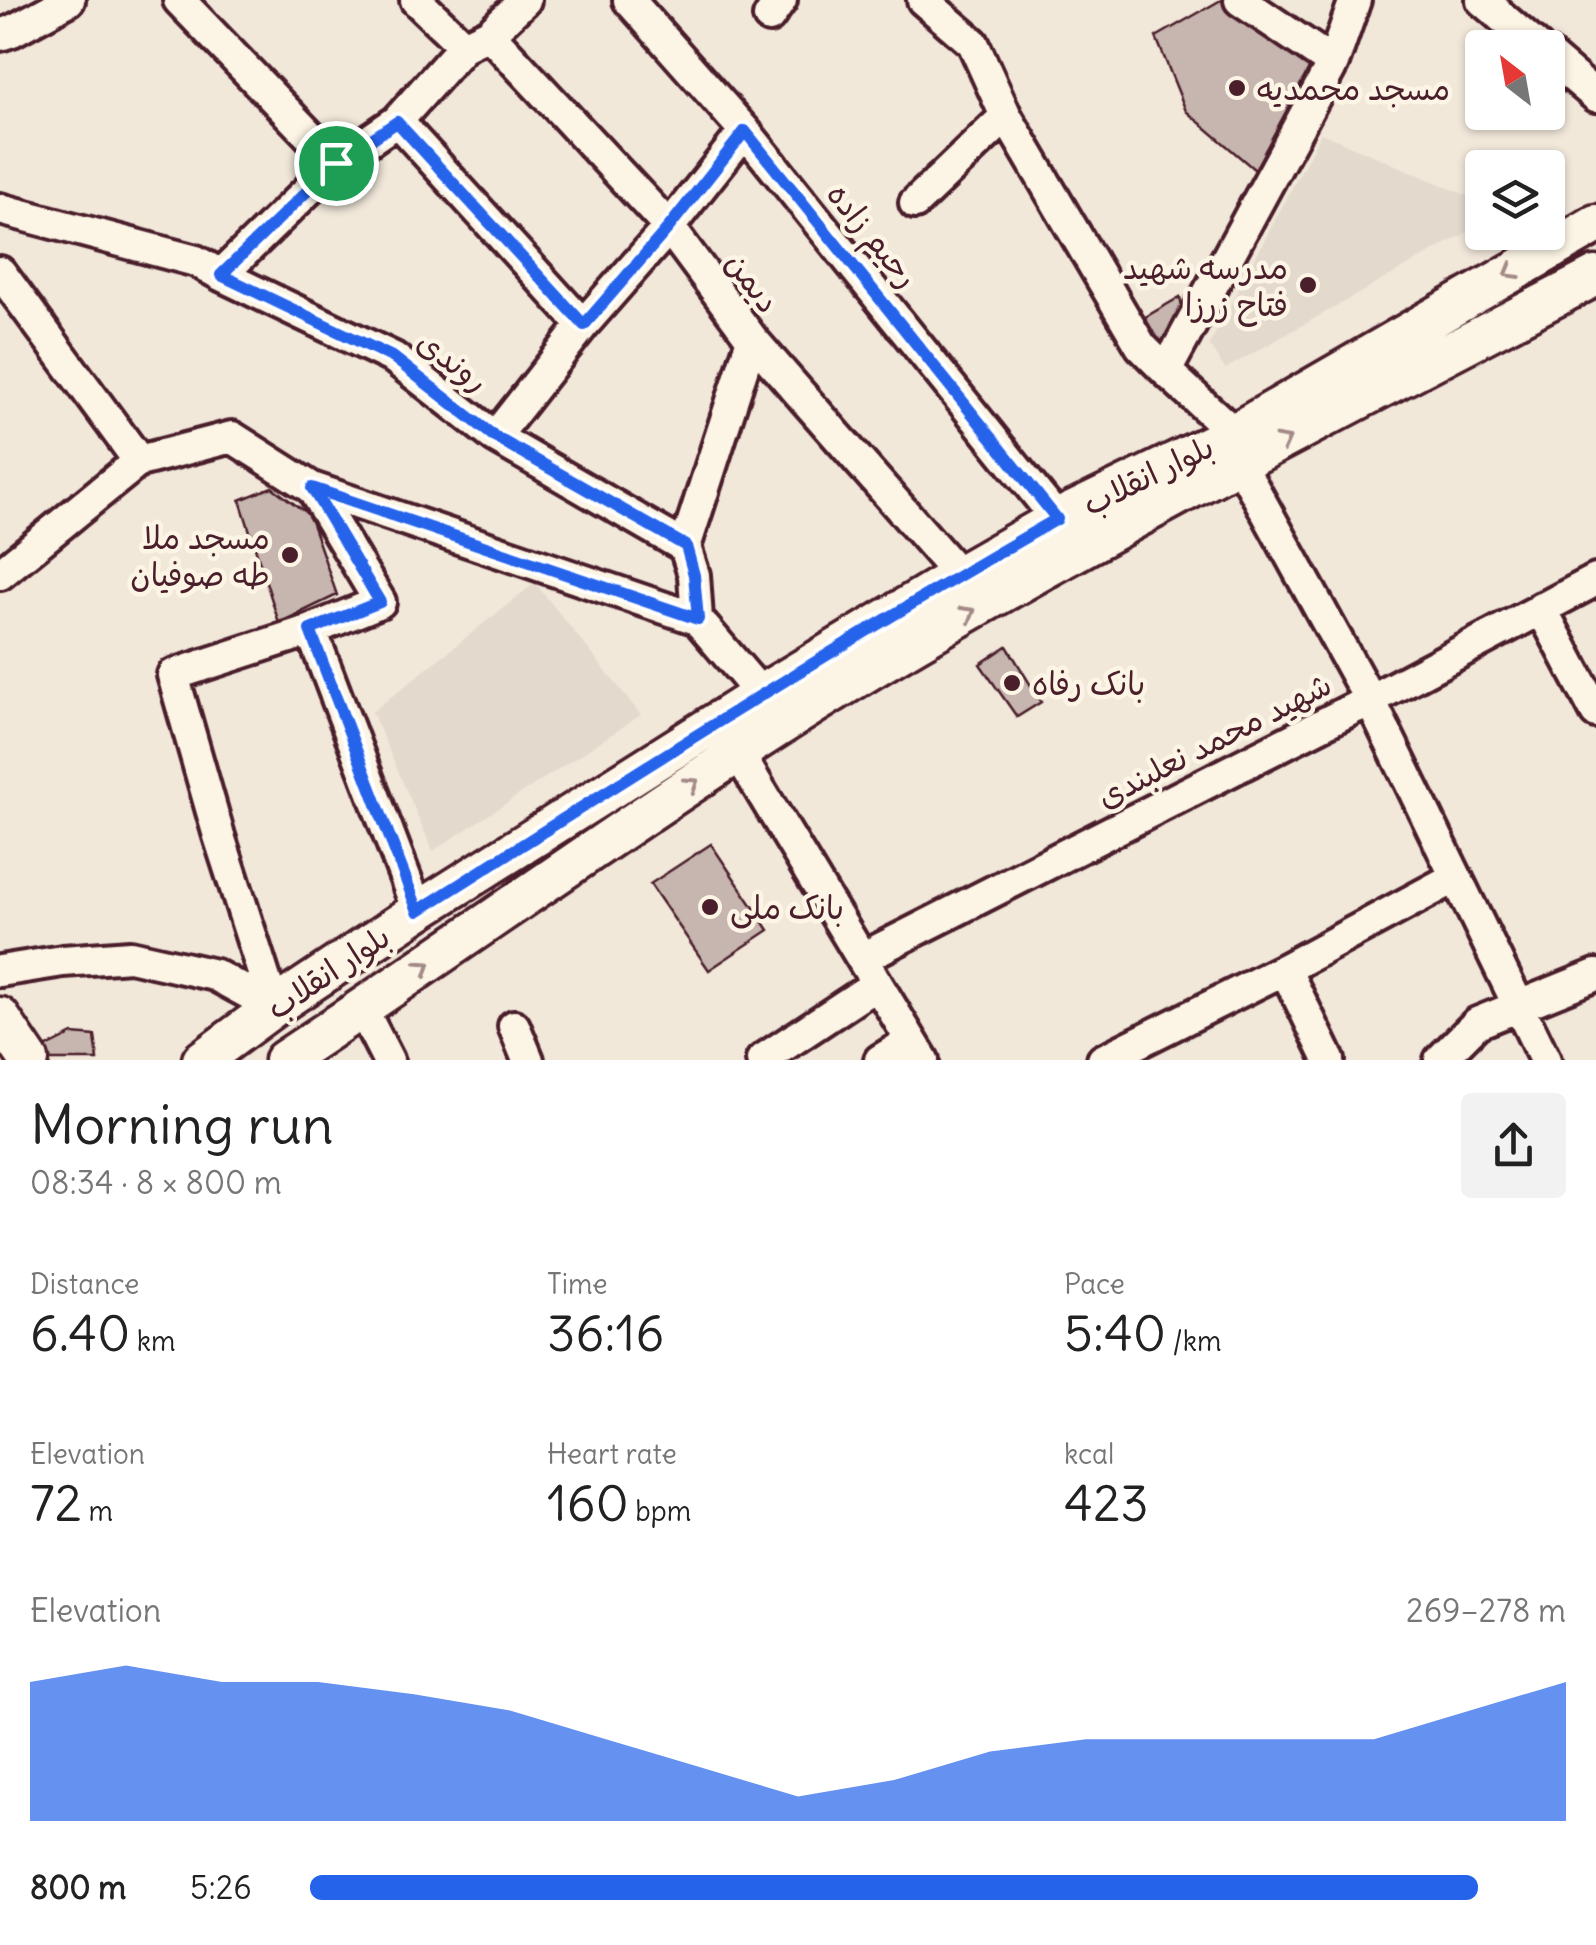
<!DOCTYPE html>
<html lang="en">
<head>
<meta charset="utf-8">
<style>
  body { margin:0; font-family:Delius,"Playpen Sans Arabic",sans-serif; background:#f2f2f2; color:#222; height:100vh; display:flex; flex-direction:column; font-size:38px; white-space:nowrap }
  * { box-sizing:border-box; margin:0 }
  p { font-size:32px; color:#767676 }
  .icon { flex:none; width:55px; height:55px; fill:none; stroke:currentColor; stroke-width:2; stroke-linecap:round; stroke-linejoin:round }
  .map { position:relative; height:1060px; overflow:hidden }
  .drawer { display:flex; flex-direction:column; background:#fff; flex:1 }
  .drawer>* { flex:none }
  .needle { width:65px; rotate:329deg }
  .tools { position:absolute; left:1465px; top:30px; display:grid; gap:20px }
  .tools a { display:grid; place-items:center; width:100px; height:100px; border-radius:10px; background:#fff; box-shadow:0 2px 8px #0004; font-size:50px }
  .pin { position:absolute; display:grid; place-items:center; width:85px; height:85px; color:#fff; margin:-42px; border:5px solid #fff; border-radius:50%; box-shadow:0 2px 10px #0007 }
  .round { display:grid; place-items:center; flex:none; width:105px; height:105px; border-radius:10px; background:#f2f2f2 }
  .head { display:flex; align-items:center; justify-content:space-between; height:170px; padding:0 30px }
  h1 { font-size:55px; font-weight:600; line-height:75px }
  .stats { display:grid; grid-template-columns:repeat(3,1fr); gap:15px; height:170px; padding:10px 30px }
  .stats div { display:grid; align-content:center }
  .stats b { font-size:50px; font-weight:600 }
  .stats small { font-size:28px; font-weight:400 }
  .stats p { font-size:28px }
  .chart { height:280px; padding:20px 30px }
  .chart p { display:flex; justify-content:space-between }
  .chart svg { width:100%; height:180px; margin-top:10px; fill:#2563eb; opacity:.7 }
  ul { padding:0 30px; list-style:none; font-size:32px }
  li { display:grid; grid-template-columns:160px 120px 1fr; align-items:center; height:75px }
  li i { height:25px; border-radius:12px; background:#2563eb }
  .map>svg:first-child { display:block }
  .built { fill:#e4d9cd }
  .building { fill:#c7b6af; stroke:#4a1f2b; stroke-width:2.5 }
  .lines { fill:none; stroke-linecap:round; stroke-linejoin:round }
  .minor-casing { stroke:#4a1f2b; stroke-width:38 }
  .major-casing { stroke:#4a1f2b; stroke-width:45 }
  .minor { stroke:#fcf5e5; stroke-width:30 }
  .major { stroke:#fcf5e5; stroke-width:38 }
  .oneway { stroke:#a38a88 }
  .route-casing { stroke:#fff; stroke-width:20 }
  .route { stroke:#2563eb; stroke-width:12 }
  .poi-dot { fill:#4a1f2b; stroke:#fcf5e5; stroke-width:4 }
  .labels { text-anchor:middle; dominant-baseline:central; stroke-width:9; stroke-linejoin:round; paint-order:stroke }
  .poi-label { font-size:32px; fill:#4a1f2b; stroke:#fcf5e5; text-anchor:start }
  .street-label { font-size:32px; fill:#4a1f2b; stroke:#fcf5e5 }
</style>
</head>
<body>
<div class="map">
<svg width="1596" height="1060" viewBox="0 0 1596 1060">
  <rect width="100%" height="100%" fill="#f1e8da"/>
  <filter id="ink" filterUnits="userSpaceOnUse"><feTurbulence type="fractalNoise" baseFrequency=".01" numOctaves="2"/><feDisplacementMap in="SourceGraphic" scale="20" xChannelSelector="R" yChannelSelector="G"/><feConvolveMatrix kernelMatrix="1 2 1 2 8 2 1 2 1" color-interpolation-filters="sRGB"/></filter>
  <g filter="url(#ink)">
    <path class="built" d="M1321 133 1482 202V224L1225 369 1209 345Z
      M535 583 641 715 433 851 372 712Z"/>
    <path class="building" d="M1221 0H1238L1311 65 1255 170 1186 111 1156 37Z
      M1180 297 1186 324 1164 359 1142 319Z
      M272 487 309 515 337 595 279 623 240 500Z
      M1007 646 1041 702 1017 717 980 664Z
      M711 844 769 930 709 970 650 884Z
      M73 1034 95 1036 98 1060H45L41 1050Z"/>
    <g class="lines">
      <g class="minor-casing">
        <path id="minor" d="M179 0 336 163
          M416 0 464 46
          M629 0 745 131 1057 519
          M923 0 973 43 1006 116 1141 346 1166 371
          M1240 0 1333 63
          M1482 0 1538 48
          M769 17 781 0
          M489 34 669 227 752 339 959 575
          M0 35 12 31 69 0
          M1548 55 1596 96
          M397 121 583 325
          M915 203 1006 116
          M0 209 196 261 221 275 394 358 495 437 685 547 694 575 697 619 761 694
          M0 272 139 461
          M221 275 336 163 397 121 464 46 489 34 525 0
          M1234 433 1166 371 1333 63 1355 0
          M495 437 583 325 669 227 745 131
          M1240 464 1370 700 1545 1060
          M685 547 752 339
          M0 574 139 461 232 437 312 488 697 619
          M1541 608 1596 712
          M311 630 418 911
          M738 753 923 1060
          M862 958 1370 700 1596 580
          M1285 969 1329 1060
          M0 971 63 961 130 956 215 975 274 1007
          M274 1007 219 836 173 675 311 630 380 602 312 488
          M362 1009 388 1060
          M514 1026 528 1060
          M762 1060 877 984
          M880 1060 911 1041
          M1103 1060 1285 969 1456 877
          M1440 1060 1477 1023 1596 975"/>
      </g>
      <g class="major-casing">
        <path id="major" d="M0 1017 29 1060
          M202 1060 274 1007 418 911 761 694 959 575 1057 519 1234 433 1596 224
          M284 1060C483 929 675 787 880 664 1113 525 1355 402 1596 276"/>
      </g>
      <use href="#minor" class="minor"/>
      <use href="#major" class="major"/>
    </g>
    <defs><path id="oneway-chevron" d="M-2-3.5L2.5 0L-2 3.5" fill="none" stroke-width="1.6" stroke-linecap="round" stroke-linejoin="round" transform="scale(2.5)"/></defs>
    <g class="oneway">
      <use href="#oneway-chevron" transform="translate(1511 272) rotate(150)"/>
      <use href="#oneway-chevron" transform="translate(1284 441) rotate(-28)"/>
      <use href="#oneway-chevron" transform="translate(969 613) rotate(-30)"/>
      <use href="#oneway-chevron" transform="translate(692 784) rotate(-34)"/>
      <use href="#oneway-chevron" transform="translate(424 967) rotate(-34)"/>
    </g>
  </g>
  <g class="lines" filter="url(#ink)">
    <g class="route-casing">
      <path id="route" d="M397 122 584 325 669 227 745 131 1057 519C840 643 629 777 418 911L310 630 380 602 312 488 698 619 694 575 686 546 495 437 394 358 221 275 336 163Z"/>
    </g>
    <use href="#route" class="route"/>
  </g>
  <g class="poi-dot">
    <circle cx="1237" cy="88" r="10"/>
    <circle cx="1308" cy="285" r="10"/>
    <circle cx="290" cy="555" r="10"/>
    <circle cx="1012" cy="683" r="10"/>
    <circle cx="710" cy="907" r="10"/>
  </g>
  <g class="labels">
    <g class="poi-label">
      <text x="1257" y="88">مسجد محمدیه</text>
      <text x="1288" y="267" text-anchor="end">مدرسه شهید<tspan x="1288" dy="37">فتاح زرزا</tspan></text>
      <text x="270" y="537" text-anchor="end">مسجد ملا<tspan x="270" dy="37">طه صوفیان</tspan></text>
      <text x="1032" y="683">بانک رفاه</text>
      <text x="730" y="907">بانک ملی</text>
    </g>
    <g class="street-label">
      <text transform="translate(873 235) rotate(51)">رحیم زاده</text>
      <text transform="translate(753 282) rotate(53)">دیمن</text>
      <text transform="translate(453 361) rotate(37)">روندی</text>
      <text transform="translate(1148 475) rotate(-26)">بلوار انقلاب</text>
      <text transform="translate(1214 740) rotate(-27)">شهید محمد نعلبندی</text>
      <text transform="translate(328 972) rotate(-34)">بلوار انقلاب</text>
    </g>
  </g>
</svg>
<div class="tools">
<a><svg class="needle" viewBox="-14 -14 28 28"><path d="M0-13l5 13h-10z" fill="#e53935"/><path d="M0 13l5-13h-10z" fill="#767676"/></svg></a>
<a><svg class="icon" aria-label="layers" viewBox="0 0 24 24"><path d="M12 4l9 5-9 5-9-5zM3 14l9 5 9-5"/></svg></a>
</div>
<div class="pin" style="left:336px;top:163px;background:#1e9e55"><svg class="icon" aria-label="arrive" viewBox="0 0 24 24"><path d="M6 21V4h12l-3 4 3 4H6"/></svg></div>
</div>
<section class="drawer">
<div class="head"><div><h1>Morning run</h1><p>08:34 · 8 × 800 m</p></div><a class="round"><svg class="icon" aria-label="share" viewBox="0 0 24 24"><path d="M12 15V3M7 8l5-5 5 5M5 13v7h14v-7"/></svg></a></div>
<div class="stats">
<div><p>Distance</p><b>6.40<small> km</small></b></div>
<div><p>Time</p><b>36:16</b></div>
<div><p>Pace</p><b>5:40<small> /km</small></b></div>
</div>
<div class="stats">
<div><p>Elevation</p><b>72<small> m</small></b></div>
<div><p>Heart rate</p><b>160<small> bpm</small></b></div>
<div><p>kcal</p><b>423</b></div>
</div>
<div class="chart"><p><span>Elevation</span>269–278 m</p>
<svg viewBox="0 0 160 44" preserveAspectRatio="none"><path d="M0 44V10L10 6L20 10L30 10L40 13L50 17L60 24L70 31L80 38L90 34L100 27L110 24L120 24L130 24L140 24L150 17L160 10V44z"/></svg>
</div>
<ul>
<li><b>800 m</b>5:26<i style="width:93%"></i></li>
</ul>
</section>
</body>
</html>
